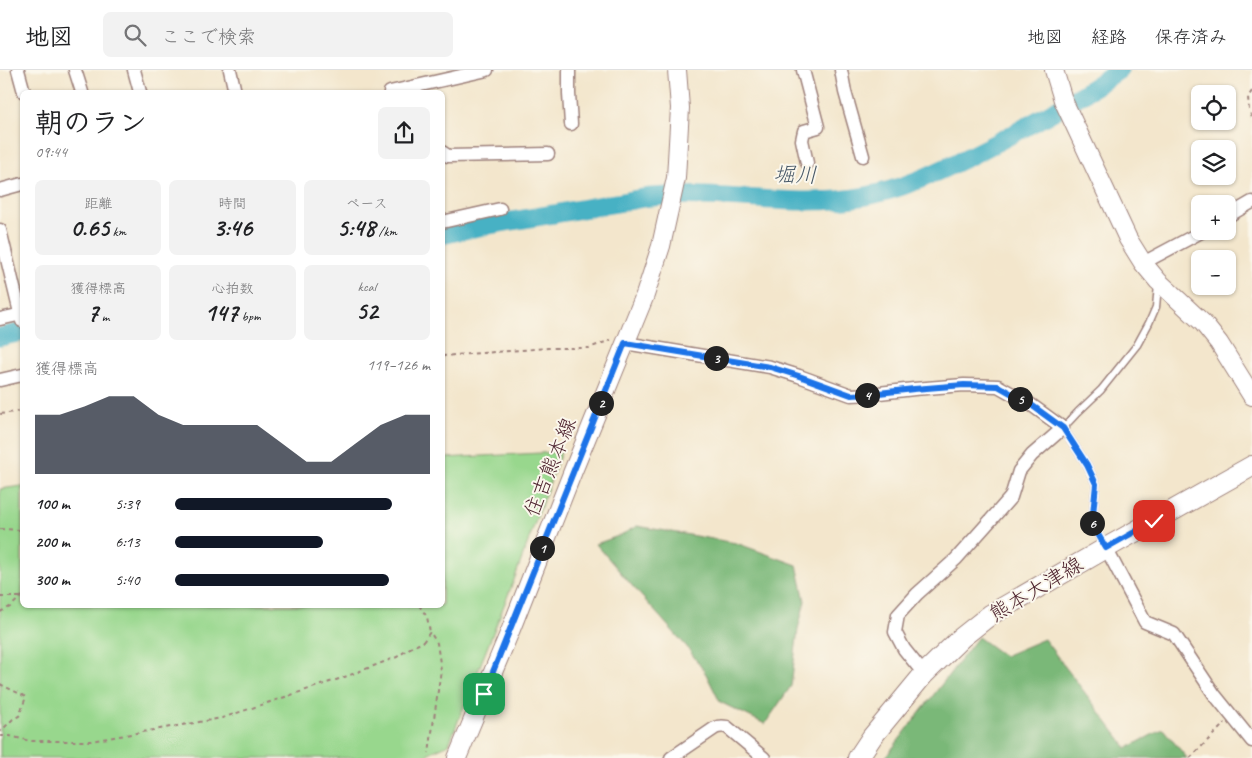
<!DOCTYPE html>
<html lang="ja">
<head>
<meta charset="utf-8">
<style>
  body { margin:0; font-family:Caveat,"Klee One",sans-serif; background:#f2f2f2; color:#202124; height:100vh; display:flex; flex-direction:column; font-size:19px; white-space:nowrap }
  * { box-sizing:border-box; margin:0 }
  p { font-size:16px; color:#757577 }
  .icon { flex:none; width:28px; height:28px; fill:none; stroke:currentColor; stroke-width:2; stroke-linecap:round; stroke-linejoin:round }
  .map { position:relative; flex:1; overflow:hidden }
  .side { position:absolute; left:20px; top:20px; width:425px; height:518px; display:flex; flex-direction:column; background:#fff; border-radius:8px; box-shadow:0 1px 4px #0004 }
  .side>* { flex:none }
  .controls { position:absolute; left:1191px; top:15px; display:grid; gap:10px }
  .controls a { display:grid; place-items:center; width:45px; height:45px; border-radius:8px; background:#fff; box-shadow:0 1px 4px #0004; font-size:25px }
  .pin { position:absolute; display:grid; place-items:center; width:42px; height:42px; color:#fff; margin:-21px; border-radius:10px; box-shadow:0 2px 8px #0006 }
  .km { position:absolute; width:25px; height:25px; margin:-12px; border-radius:50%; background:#222; color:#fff; font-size:14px; line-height:25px; text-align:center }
  .round { display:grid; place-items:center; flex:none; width:52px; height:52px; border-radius:8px; background:#f2f2f2 }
  .head { display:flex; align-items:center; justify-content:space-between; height:85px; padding:0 15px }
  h1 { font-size:28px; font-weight:700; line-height:38px }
  .figures { display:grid; grid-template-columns:repeat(3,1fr); gap:8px; height:85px; padding:5px 15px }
  .figures div { display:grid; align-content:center; border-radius:8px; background:#f2f2f2; text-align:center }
  .figures b { font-size:25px; font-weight:700 }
  .figures small { font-size:14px; font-weight:400 }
  .figures p { font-size:14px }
  .chart { height:140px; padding:10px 15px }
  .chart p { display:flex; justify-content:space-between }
  .chart svg { width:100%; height:90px; margin-top:5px; fill:#111827; opacity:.7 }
  ul { padding:0 15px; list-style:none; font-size:16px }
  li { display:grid; grid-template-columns:80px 60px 1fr; align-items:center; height:38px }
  li i { height:12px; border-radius:6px; background:#111827 }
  header { display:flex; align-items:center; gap:30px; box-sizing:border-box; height:70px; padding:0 25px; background:#fff; border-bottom:1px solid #e0e0e0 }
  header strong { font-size:24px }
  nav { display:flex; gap:28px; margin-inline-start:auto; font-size:18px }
  .search { width:350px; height:45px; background:#f2f2f2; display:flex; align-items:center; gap:12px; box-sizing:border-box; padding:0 18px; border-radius:8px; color:#757577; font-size:19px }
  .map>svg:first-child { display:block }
  .green { fill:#98d78d; stroke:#717b5c }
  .forest { fill:#7ab878; stroke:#626c52 }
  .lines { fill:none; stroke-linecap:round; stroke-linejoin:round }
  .river { stroke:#46b1c4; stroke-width:19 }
  .lane-casing { stroke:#9e827c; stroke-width:9 }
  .street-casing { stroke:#9e827c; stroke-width:15 }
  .secondary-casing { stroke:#9e827c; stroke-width:20 }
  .primary-casing { stroke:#9e827c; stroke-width:22 }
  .path { stroke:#9e827c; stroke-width:2; stroke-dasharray:4 4; stroke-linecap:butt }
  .lane { stroke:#fff; stroke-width:6 }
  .street { stroke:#fff; stroke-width:12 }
  .secondary { stroke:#fff; stroke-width:18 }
  .primary { stroke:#fff; stroke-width:20 }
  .route-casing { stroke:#fff; stroke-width:10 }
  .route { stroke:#1a73e8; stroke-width:6 }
  .labels { text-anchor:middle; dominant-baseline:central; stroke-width:4; stroke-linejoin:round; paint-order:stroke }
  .street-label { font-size:21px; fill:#4a1f2b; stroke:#fbf7ec }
  .water-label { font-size:22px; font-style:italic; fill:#485968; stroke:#fbf7ec }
</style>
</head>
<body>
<header>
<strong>地図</strong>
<div class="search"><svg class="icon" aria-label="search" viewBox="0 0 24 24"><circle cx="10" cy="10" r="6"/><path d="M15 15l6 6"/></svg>ここで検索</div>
<nav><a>地図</a><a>経路</a><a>保存済み</a></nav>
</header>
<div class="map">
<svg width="1252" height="688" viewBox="0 0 1252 688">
  <rect width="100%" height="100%" fill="#fbf7ec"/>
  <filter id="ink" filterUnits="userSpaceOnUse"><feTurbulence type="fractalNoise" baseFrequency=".02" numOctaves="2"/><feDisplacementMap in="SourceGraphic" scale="10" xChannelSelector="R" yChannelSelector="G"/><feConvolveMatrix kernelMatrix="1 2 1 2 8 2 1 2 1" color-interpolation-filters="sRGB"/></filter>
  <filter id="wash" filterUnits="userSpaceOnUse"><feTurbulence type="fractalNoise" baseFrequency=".0096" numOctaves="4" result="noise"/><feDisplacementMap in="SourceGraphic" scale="20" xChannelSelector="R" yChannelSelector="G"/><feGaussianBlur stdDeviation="1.12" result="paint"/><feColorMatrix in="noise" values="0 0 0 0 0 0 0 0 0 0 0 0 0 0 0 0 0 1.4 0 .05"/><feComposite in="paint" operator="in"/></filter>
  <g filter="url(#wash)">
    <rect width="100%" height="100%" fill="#f3e6cc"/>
    <path class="green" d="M561 382 514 510 449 674 429 683 423 688H0V419L22 416V535H442L443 388Z"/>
    <path class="forest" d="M637 456 736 473 797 495 805 531 798 559 791 616 765 654 720 632 706 604 687 577 627 510 596 474 621 465Z
      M978 567 1004 586 1044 569 1127 678 1163 659 1187 688H885Z"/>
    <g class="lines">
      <path class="river" d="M442 165C479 156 517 150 554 144 575 140 596 136 617 133 629 131 640 128 651 127 723 120 795 140 866 126 904 119 937 102 972 85 1022 60 1073 32 1119 0
        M0 267 22 262"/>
    </g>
  </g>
  <g filter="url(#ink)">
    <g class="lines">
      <g class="lane-casing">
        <path id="lane" d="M1105 477 1092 454 1096 414 1087 395 1063 358 1078 342 1101 320 1137 275 1149 253 1156 237 1158 215"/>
      </g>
      <g class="street-casing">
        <path id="street" d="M18 0 24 22
          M75 0 82 22
          M134 0 140 22
          M230 0 235 22
          M569 0V24L571 54
          M803 0 818 57 804 61 802 70 807 93
          M841 0 845 22 863 86
          M390 22 487 0
          M442 82 448 86 548 84
          M0 120 22 114
          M1228 146 1252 132
          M442 152 500 139
          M0 160 22 251
          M1143 193 1203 161
          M0 249 22 244
          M625 273 770 297 799 306 851 325 870 324 914 319 964 315 998 316 1030 334 1063 358 1032 385 1019 401 1011 427 989 452 956 489 917 524 898 545 895 562 904 579 924 604
          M0 310 22 305
          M1106 478 1145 552 1174 564 1214 624 1252 671
          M671 688 715 658C719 656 722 656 727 657L764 688"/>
      </g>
      <g class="secondary-casing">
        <path id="secondary" d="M1054 0 1063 30 1128 169 1143 193 1158 211 1203 253 1219 273 1252 326
          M457 688 511 559 573 401 645 225 661 176 676 108 680 38 677 0"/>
      </g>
      <g class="primary-casing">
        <path id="primary" d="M858 688 872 667 924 604 961 568 990 545 1106 478 1252 396"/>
      </g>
      <path class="path" d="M1252 21 1248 27 1249 40 1252 48
        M442 286 548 278H589L611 270
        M0 344 22 341
        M0 459 22 460
        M0 527H20
        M419 535 427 547 430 562
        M0 542 10 537 22 526
        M0 614 26 627 19 646 13 649 0 662
        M0 666H10L30 671H91L222 648 342 608 397 587 410 578 423 572 430 562 437 573 441 600 429 683
        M1190 688 1225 653"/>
      <use href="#lane" class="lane"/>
      <use href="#street" class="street"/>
      <use href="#secondary" class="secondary"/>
      <use href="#primary" class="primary"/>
    </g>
  </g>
  <g class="lines" filter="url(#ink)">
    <g class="route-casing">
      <path id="route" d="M484 624 625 273 770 297 799 306 851 325 870 324 914 319 964 315 998 316 1030 334 1063 358 1087 395 1096 414 1092 454 1106 478 1154 451"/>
    </g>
    <use href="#route" class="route"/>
  </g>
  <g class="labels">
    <g class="street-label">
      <text transform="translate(550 397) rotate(-68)">住吉熊本線</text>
      <text transform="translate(1036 519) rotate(-31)">熊本大津線</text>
    </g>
    <g class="water-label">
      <text transform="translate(795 105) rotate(1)">堀川</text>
    </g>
  </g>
</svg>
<div class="controls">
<a><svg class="icon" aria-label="locate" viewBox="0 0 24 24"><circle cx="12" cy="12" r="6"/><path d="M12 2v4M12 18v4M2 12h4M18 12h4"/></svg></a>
<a><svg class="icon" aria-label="layers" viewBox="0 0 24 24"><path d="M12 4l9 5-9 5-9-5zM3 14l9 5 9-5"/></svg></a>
<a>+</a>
<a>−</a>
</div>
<div class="pin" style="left:484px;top:624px;background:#1e9e55"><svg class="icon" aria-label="arrive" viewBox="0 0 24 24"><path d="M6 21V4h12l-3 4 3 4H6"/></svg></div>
<div class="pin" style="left:1154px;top:451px;background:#d93025"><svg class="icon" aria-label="check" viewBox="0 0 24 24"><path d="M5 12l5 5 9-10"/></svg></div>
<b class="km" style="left:542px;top:478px">1</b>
<b class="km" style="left:601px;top:333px">2</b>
<b class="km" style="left:716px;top:288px">3</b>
<b class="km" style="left:867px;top:325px">4</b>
<b class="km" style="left:1020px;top:329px">5</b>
<b class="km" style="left:1092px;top:453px">6</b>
<section class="side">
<div class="head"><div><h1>朝のラン</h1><p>09:44</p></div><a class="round"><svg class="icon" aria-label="share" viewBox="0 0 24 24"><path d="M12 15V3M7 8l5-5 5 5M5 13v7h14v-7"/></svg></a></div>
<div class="figures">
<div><p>距離</p><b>0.65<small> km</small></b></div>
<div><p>時間</p><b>3:46</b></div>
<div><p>ペース</p><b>5:48<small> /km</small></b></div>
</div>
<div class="figures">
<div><p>獲得標高</p><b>7<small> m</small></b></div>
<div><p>心拍数</p><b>147<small> bpm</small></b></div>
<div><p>kcal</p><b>52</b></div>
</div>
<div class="chart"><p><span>獲得標高</span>119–126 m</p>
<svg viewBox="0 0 160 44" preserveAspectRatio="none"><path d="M0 44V15L10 15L20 11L30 6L40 6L50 15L60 20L70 20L80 20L90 20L100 29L110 38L120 38L130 29L140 20L150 15L160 15V44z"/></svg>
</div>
<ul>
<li><b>100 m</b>5:39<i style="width:85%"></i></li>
<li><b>200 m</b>6:13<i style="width:58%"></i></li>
<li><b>300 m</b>5:40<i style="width:84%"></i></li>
</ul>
</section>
</div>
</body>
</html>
